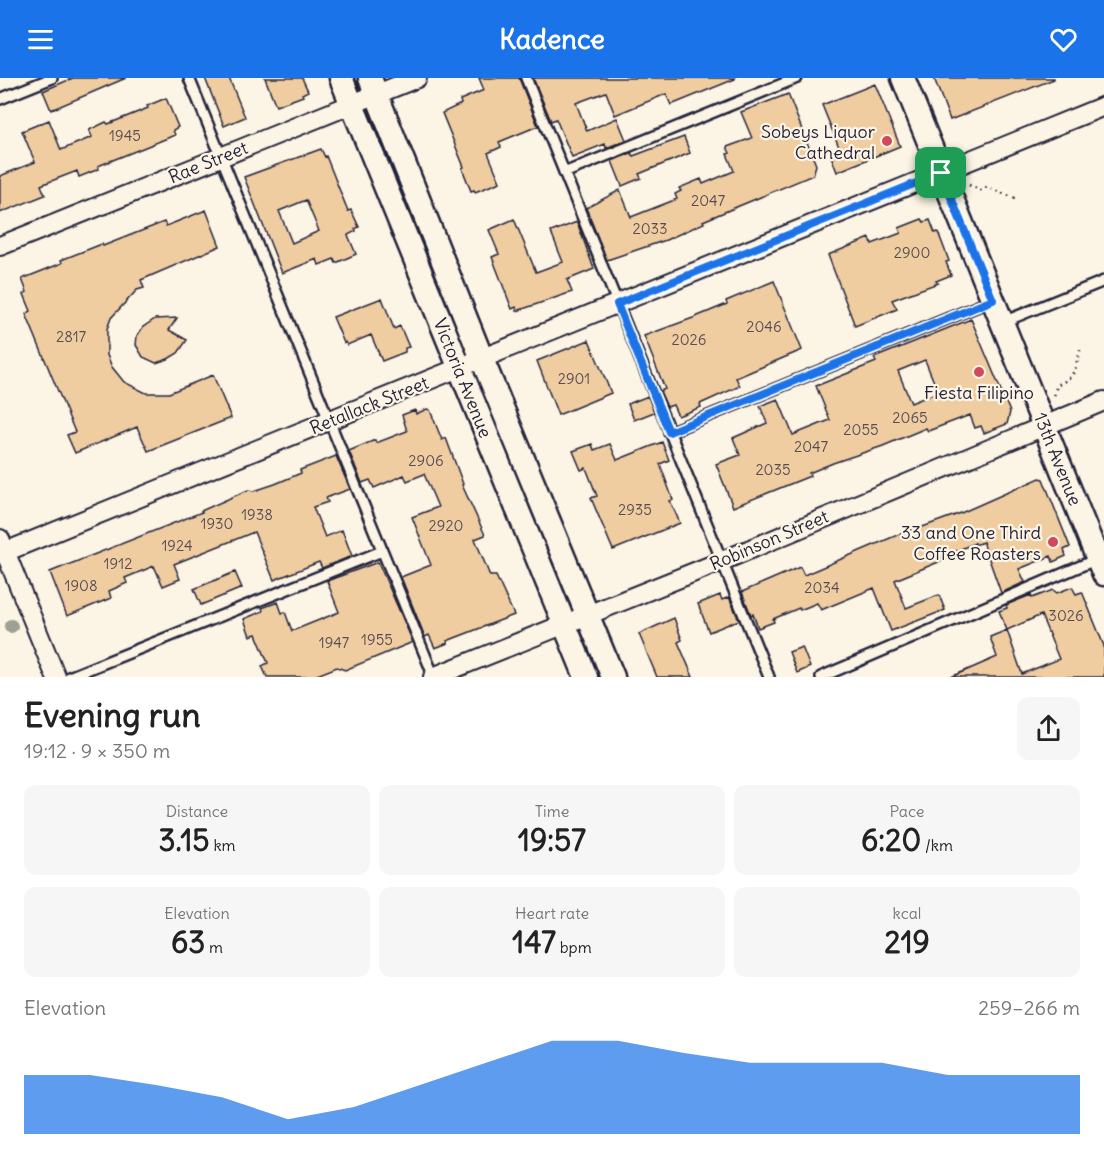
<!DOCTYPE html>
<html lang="en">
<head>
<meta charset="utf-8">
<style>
  body { margin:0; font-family:Delius,sans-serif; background:#f6f6f6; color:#222; height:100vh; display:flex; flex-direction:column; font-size:22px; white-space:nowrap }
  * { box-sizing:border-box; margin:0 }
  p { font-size:20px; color:#767676 }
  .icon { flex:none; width:33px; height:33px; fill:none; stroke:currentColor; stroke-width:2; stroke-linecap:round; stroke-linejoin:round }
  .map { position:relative; height:599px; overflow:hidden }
  .side { display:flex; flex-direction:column; background:#fff; flex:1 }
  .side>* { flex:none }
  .pin { position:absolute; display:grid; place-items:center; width:51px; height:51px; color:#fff; margin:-26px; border-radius:12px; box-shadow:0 3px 9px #0006 }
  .round { display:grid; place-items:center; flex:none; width:63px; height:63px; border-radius:12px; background:#f6f6f6 }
  .headline { display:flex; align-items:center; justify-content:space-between; height:102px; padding:0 24px }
  h1 { font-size:33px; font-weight:700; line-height:45px }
  .figures { display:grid; grid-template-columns:repeat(3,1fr); gap:9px; height:102px; padding:6px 24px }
  .figures div { display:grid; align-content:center; border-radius:12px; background:#f6f6f6; text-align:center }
  .figures b { font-size:30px; font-weight:700 }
  .figures small { font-size:16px; font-weight:400 }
  .figures p { font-size:16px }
  .chart { height:168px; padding:12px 24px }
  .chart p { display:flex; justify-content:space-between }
  .chart svg { width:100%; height:108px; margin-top:6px; fill:#1a73e8; opacity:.7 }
  header { display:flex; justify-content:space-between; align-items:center; height:78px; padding:0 24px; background:#1a73e8; color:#fff; font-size:27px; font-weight:700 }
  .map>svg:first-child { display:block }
  .building { fill:#f0cda1; stroke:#22223b; stroke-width:1.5; fill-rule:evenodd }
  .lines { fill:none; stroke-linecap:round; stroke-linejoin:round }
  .service-casing { stroke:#22223b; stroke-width:14 }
  .minor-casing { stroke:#22223b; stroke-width:22 }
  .tertiary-casing { stroke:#22223b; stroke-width:27 }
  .path { stroke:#22223b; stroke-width:3; stroke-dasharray:1.5 4.5; stroke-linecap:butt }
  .service { stroke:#fcf5e5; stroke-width:9 }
  .minor { stroke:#fcf5e5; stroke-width:18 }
  .tertiary { stroke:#fcf5e5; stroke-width:22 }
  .tree { fill:#9e9f95 }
  .route-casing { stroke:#fff; stroke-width:12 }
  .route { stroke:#1a73e8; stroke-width:8 }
  .poi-dot { fill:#d1495b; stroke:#fcf5e5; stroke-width:2 }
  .labels { text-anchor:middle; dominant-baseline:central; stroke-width:4.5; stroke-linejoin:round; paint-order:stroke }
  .number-label { font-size:15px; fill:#564d54 }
  .poi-label { font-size:18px; fill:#22223b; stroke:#fcf5e5; text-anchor:end }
  .street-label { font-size:18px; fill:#22223b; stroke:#fcf5e5 }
</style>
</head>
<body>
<header><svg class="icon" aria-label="menu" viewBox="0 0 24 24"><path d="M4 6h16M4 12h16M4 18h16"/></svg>Kadence<svg class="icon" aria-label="heart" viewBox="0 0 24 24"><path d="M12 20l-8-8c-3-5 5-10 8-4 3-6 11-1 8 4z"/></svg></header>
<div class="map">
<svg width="1104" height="599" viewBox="0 0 1104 599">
  <rect width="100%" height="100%" fill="#fcf5e5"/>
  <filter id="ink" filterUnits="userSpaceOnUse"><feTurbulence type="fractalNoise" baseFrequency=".0167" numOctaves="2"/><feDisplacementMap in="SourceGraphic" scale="12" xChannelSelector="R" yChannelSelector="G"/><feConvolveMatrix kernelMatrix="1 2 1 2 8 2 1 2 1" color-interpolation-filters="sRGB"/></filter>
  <g filter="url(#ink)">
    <path class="building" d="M73 0H126L51 32 43 13Z
      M205 0H229L245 39 224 48Z
      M265 0H302L308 13 302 16 303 18 276 28Z
      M479 0H519L538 48 499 64 501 69 488 75 500 104 475 114 474 112 471 113 462 90 464 89 442 35 461 26 460 22 484 12Z
      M533 0H735V1L671 27 666 16 615 37 606 14 576 25 587 53 617 40 626 62 606 70 605 66 572 79 556 41 551 43Z
      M934 0H1054V1L950 42Z
      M875 6 900 68 837 94 831 78 841 74 822 27Z
      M788 16 816 87 813 97 703 143 704 145 666 162 607 182 586 130 620 112 631 139 677 121 675 116 681 113 679 110 701 101 703 106 734 93 727 76 730 75 727 69 752 60 741 34Z
      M166 20 178 49 173 52 175 57 98 88 99 91 79 99 77 93 41 107 45 117 0 135V98L35 84 22 53 49 42 61 72 92 59 89 52 106 44 108 46 148 30 147 28Z
      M684 59 690 75 639 96 641 100 622 108 612 83 631 75 633 78Z
      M321 71 325 79 326 78 348 133 351 132 359 149 355 151 356 153 348 157 356 176 336 185 334 181 319 187 317 181 282 195 244 99ZM306 122 319 153 292 165 279 133Z
      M206 132 220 168 141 202 144 210 137 212 111 240 107 251V277L112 289 124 304 146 315H169L213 297 231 340 148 373 137 349 75 375 67 357 75 354 26 236 31 233 24 216 27 214 22 201 62 185 61 182 102 166 103 168 164 144 166 148Z
      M514 141 536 194 563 184 551 154 577 144 594 191 567 202 572 214 517 233 516 229 512 231 492 179 499 176 489 152Z
      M922 141 924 144 930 142 935 155 938 154 949 183 946 184 951 197 936 203 938 205 892 222 897 231 855 248 828 177 870 160 872 166 901 155 899 150Z
      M774 203 802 272 736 300 740 308 700 326 701 329 678 338 673 327 667 329 660 313 665 311 644 258 693 240 727 226 726 223Z
      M382 220 394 251 400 248 409 269 405 270V274L382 283 371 257 347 267 346 264 344 265 333 239Z
      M177 240 169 252 187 262 178 275 168 281 156 285 143 279 136 267 137 258 143 249 155 241Z
      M971 241 1010 334 1007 346 984 355 981 348 975 350 970 337 928 353 926 350 883 368 833 385 809 395 810 398 733 429 716 386 740 377 733 360 767 345 760 328 778 321 793 357 830 342 816 308 876 284 874 280ZM925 282 938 314 911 325 898 293Z
      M589 262 611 315 558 337 537 283Z
      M648 318 654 334 634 342 628 326Z
      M427 331 430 332 442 362 446 360 463 406 462 407 485 457 475 461 490 498H496L514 537 447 563 448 565 435 570 429 557 425 559 401 499 431 487 412 439 438 429 424 396 407 403 404 397 374 410 370 402 362 405 349 373 375 362 376 365 407 353 402 337 415 332 416 336Z
      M662 364 669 382 660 386 673 422 670 423 680 445 613 472 591 420 597 418 586 390 581 392 573 373 592 366 594 372 610 366 617 382Z
      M336 378 350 411 326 420 328 424 313 429 325 459 342 452 352 478 322 490 319 484 274 502 254 454 174 486 180 501 163 508 154 488 125 500 127 505 109 513 111 520 67 538 50 494 202 434 201 433 248 412 254 413 275 406 301 395 300 392Z
      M1040 400 1043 401 1070 469 1064 472 1066 478 1053 484 1051 478 1019 491 1025 504 1001 515 983 464 975 467V465L940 480 941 483 895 502 906 530 939 517 945 532 891 553 874 510 821 532 817 525 800 532 799 530 773 541 774 544 758 550 753 536 751 537 742 514 800 489 804 497 916 449 917 451 961 435Z
      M378 484 413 564 345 592 337 589 312 599H267L262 588 268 585 256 556 250 558 244 541 263 533 262 530 278 524 282 535 285 534 292 553 339 534 327 503Z
      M235 494 242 510 201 527 194 511Z
      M1072 509 1076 516 1082 514 1083 516 1104 568V599H951L997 579 990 559 1007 552 1022 596 1059 581 1041 537 1007 552 999 533 1007 530 1006 527 1031 517 1032 520 1053 512 1057 515Z
      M720 517 722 522 729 519 739 542 709 554 698 526Z
      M674 540 682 562 678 564 693 599H657L639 556Z
      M802 569 810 589 797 595 789 574Z"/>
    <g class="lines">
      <g class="service-casing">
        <path id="service" d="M189 0 434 599
          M526 0 769 599
          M0 21 52 0
          M564 95 797 0
          M1003 244 1104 203
          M669 354 993 222
          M69 599 382 473
          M821 599 1097 481"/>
      </g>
      <g class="minor-casing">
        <path id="minor" d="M0 168 417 0
          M0 461 56 599
          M0 476 1104 28
          M433 599 722 483 1104 323"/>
      </g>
      <g class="tertiary-casing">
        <path id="tertiary" d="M341 0 586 599
          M370 0 482 281 613 599
          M903 0 1104 496"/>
      </g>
      <path class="path" d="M969 107 980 112 987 109 1017 121
        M1054 317 1057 307C1076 300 1075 290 1080 272"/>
      <use href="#service" class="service"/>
      <use href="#minor" class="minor"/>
      <use href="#tertiary" class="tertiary"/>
    </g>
    <circle class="tree" cx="11" cy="548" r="7"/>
  </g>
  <g class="lines" filter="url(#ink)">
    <g class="route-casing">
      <path id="route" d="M941 95 993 222 669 354 617 226Z"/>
    </g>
    <use href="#route" class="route"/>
  </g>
  <g class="poi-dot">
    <circle cx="887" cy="63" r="6"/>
    <circle cx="979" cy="294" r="6"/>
    <circle cx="1053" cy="464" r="6"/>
  </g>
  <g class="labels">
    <g class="number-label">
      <text x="125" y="57">1945</text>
      <text x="708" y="122">2047</text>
      <text x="650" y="150">2033</text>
      <text x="912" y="174">2900</text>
      <text x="764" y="248">2046</text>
      <text x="71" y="258">2817</text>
      <text x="689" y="261">2026</text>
      <text x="574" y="300">2901</text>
      <text x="910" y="339">2065</text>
      <text x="861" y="351">2055</text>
      <text x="811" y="368">2047</text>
      <text x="426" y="382">2906</text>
      <text x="773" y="391">2035</text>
      <text x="635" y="431">2935</text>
      <text x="257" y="436">1938</text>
      <text x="217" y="445">1930</text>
      <text x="446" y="447">2920</text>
      <text x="177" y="467">1924</text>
      <text x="118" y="485">1912</text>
      <text x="81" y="507">1908</text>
      <text x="822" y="509">2034</text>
      <text x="1066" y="537">3026</text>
      <text x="377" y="561">1955</text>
      <text x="334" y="564">1947</text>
    </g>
    <g class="poi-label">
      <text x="875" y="53">Sobeys Liquor<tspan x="875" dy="21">Cathedral</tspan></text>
      <text x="979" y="314" text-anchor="middle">Fiesta Filipino</text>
      <text x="1041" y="454">33 and One Third<tspan x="1041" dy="21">Coffee Roasters</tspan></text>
    </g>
    <g class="street-label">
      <text transform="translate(208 84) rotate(-22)">Rae Street</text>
      <text transform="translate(463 300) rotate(68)">Victoria Avenue</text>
      <text transform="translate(369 327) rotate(-22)">Retallack Street</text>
      <text transform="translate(1058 381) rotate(68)">13th Avenue</text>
      <text transform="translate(769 462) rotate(-23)">Robinson Street</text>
    </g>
  </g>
</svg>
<div class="pin" style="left:941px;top:95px;background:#1e9e55"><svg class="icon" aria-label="arrive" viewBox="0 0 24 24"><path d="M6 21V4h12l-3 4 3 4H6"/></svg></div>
</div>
<section class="side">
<div class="headline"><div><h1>Evening run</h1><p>19:12 · 9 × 350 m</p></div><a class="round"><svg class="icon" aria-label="share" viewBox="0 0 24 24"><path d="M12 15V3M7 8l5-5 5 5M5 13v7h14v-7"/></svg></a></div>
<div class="figures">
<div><p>Distance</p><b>3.15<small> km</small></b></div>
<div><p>Time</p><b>19:57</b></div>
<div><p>Pace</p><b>6:20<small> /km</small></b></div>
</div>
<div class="figures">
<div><p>Elevation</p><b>63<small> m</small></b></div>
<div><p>Heart rate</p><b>147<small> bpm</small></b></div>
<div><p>kcal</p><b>219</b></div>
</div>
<div class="chart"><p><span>Elevation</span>259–266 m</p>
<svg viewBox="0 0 160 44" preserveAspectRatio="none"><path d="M0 44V20L10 20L20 24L30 29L40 38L50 33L60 24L70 15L80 6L90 6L100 11L110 15L120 15L130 15L140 20L150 20L160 20V44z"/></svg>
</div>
</section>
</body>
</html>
